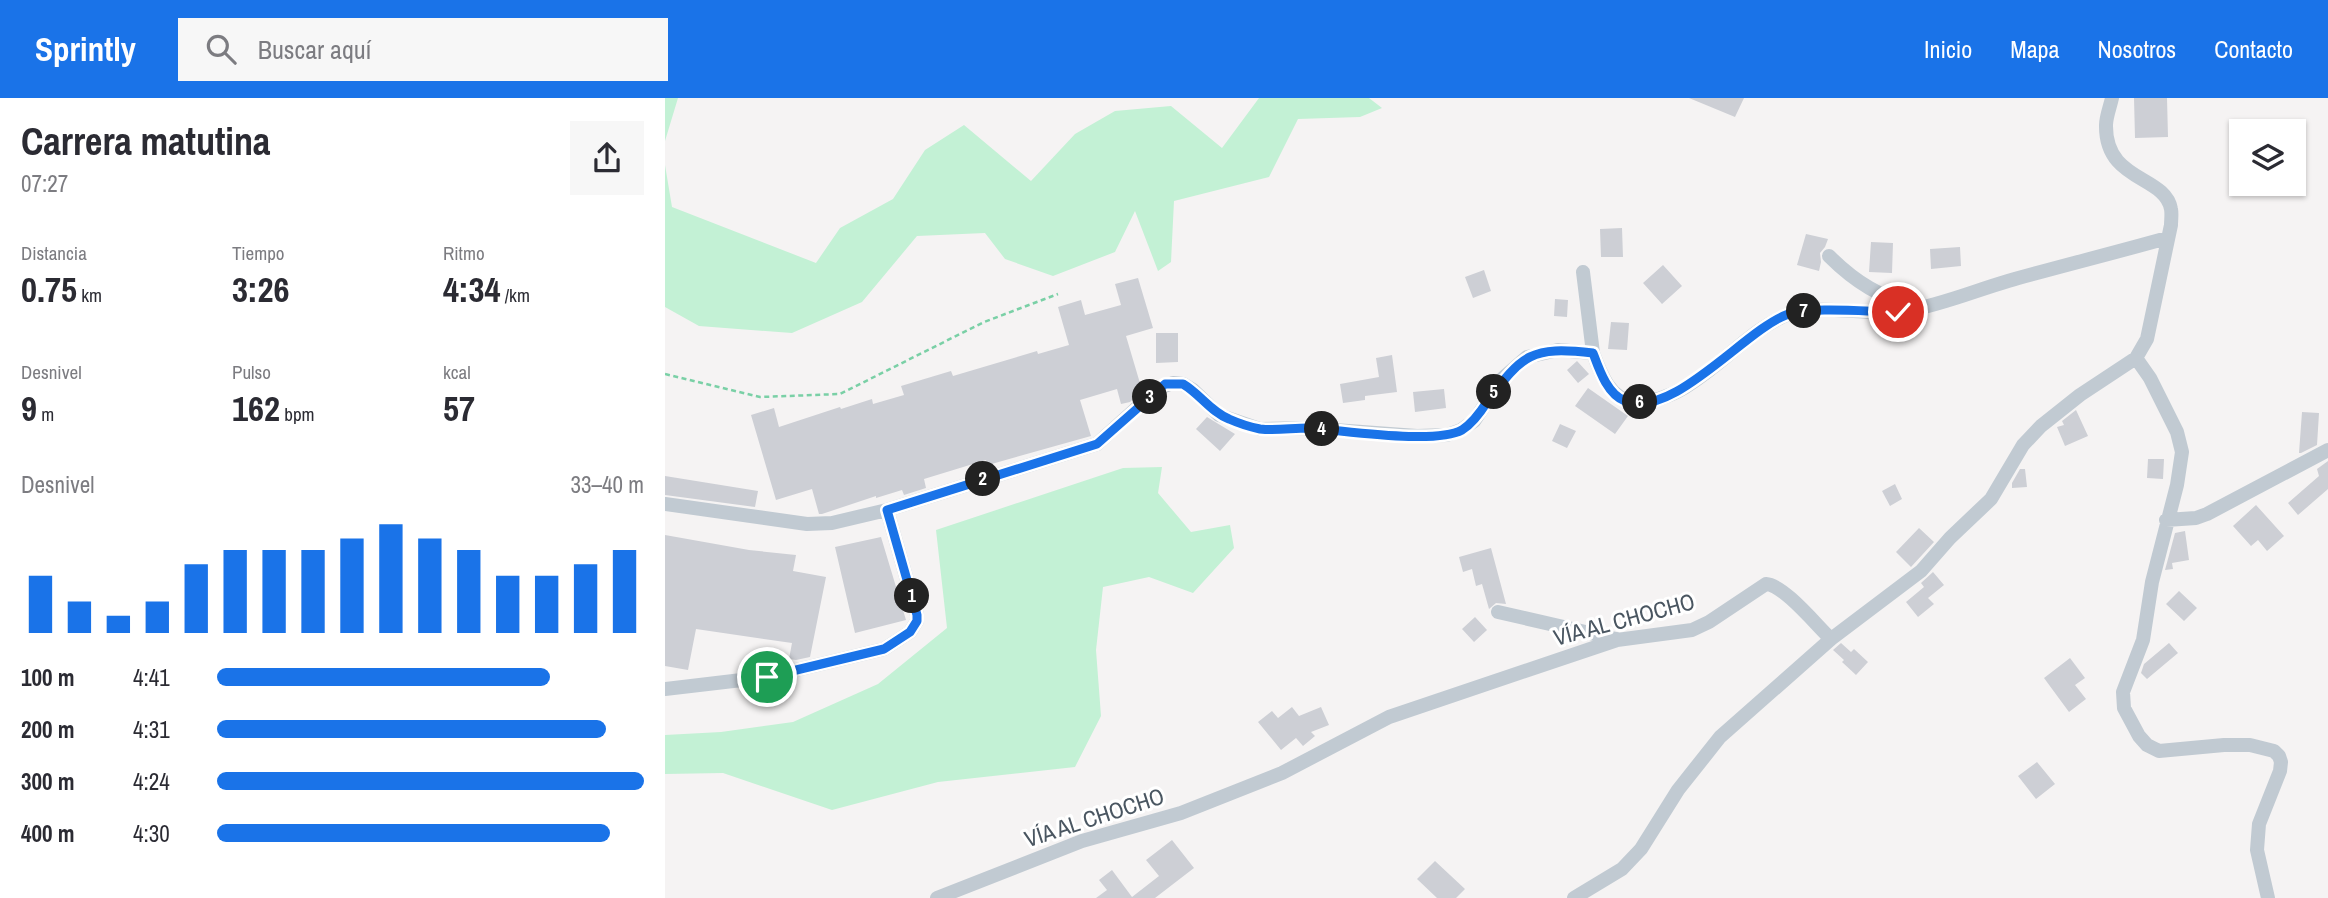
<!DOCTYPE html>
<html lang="es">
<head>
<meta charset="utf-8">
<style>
  body { margin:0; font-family:"Archivo Narrow",sans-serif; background:#f7f7f7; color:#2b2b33; height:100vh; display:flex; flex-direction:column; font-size:26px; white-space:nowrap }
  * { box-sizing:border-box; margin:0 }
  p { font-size:23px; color:#7c7c81 }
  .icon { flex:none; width:38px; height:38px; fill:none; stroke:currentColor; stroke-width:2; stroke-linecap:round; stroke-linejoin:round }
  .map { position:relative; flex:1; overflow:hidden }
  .drawer { display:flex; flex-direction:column; background:#fff; width:665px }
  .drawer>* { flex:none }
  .tools { position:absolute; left:1564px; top:21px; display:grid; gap:14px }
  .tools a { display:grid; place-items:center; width:77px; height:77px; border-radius:0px; background:#fff; box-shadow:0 2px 5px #0004; font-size:35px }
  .pin { position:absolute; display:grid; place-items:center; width:60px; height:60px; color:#fff; margin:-30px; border:4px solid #fff; border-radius:50%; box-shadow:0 2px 7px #0007 }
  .km { position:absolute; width:35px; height:35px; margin:-18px; border-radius:50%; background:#222; color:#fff; font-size:19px; line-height:35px; text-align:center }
  .round { display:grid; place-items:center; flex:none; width:74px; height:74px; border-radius:0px; background:#f7f7f7 }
  .head { display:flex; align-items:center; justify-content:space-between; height:119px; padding:0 21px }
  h1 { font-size:38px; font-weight:700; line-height:52px }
  .stats { display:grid; grid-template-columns:repeat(3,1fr); gap:10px; height:119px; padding:7px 21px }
  .stats div { display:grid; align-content:center }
  .stats b { font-size:35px; font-weight:700 }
  .stats small { font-size:19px; font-weight:400 }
  .stats p { font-size:19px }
  .chart { height:196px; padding:14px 21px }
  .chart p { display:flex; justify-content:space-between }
  .chart svg { width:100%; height:126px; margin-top:7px; stroke:#1a73e8; stroke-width:6 }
  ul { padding:0 21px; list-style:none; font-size:23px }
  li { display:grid; grid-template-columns:112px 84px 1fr; align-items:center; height:52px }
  li i { height:18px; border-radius:9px; background:#1a73e8 }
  header { display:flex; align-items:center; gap:42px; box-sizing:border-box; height:98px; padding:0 35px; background:#1a73e8; color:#fff }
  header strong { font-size:33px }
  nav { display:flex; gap:38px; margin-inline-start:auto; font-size:24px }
  .search { width:490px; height:63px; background:#f7f7f7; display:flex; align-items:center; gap:18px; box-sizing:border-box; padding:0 24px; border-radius:0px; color:#7c7c81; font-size:26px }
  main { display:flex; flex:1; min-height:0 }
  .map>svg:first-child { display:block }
  .green { fill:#c3f1d5 }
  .building { fill:#cdcfd5 }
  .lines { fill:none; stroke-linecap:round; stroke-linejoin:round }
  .path { stroke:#7ad0a6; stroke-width:2.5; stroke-dasharray:5 3.5; stroke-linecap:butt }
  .minor { stroke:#c1cad2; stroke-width:14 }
  .route-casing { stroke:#fff; stroke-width:14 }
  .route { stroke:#1a73e8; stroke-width:9 }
  .labels { text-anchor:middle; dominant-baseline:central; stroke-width:6; stroke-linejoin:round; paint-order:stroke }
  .street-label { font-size:23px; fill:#4a5661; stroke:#fff }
</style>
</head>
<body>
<header>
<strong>Sprintly</strong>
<div class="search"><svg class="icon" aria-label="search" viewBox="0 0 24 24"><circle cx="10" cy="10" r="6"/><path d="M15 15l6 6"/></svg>Buscar aquí</div>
<nav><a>Inicio</a><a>Mapa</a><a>Nosotros</a><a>Contacto</a></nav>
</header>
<main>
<section class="drawer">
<div class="head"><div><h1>Carrera matutina</h1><p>07:27</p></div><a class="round"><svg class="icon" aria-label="share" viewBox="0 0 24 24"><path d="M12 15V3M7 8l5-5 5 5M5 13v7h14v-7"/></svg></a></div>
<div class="stats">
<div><p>Distancia</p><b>0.75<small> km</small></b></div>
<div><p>Tiempo</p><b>3:26</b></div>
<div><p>Ritmo</p><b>4:34<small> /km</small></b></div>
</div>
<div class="stats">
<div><p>Desnivel</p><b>9<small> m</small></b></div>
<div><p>Pulso</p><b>162<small> bpm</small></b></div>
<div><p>kcal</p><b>57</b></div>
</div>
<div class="chart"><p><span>Desnivel</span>33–40 m</p>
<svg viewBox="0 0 160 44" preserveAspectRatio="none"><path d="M5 44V24M15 44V33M25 44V38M35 44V33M45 44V20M55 44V15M65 44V15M75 44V15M85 44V11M95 44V6M105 44V11M115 44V15M125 44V24M135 44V24M145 44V20M155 44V15"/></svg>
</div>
<ul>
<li><b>100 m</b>4:41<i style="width:78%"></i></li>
<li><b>200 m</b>4:31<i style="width:91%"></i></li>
<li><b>300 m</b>4:24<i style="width:100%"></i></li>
<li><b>400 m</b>4:30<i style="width:92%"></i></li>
</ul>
</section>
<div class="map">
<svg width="1663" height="800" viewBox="0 0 1663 800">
  <rect width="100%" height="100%" fill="#f5f3f3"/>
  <path class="green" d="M0 0H13L0 43Z
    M594 0H704L717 10 695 19 633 21 604 79 509 103 506 164 493 173 470 113 450 154 388 178 340 161 320 135 252 138 197 204 127 235 34 228 0 209V67L7 109 151 165 175 130 228 101 260 52 299 27 366 83 410 36 450 13 506 8 557 50Z
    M497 369 493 395 526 434 565 427 569 450 528 495 484 479 438 489 431 552 436 618 410 669 273 684 167 712 58 675 0 676V637L56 634 128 624 213 586 282 530 271 432 458 370Z"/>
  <path class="building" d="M1024 0H1079L1070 19Z
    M1469 0H1502L1503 39 1470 40Z
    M957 130 958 159H936L935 131Z
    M1141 136 1163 141 1160 149 1155 155 1156 164 1154 173 1132 167Z
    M1206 144 1228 145 1227 175 1204 174Z
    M1295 149 1296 168 1266 171 1265 151Z
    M998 167 1017 188 997 206 978 185Z
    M819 172 826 193 808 200 800 179Z
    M473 180 488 230 461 238 477 292 465 304 456 306 452 291 415 302 426 338 323 367 321 362 259 381 261 390 239 397 237 392 211 400V398L157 416H154L147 391 111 402 86 317 109 310 114 329 175 309 176 311 207 301 208 306 239 297 236 288 286 273 288 278 372 253 373 256 404 247 393 209 416 202 420 217 456 207 450 186Z
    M890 201 903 202 902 219 889 218Z
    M946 224 964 225 962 252 943 251Z
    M491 235H513V264L491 265Z
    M727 257 732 294 700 298V302L678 305 675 286 714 279 711 260Z
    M912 263 924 276 913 285 902 272Z
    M923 290 963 318 950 336 910 308Z
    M779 291 781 310 750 314 748 294Z
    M1411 312 1423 338 1400 348 1392 329 1399 327 1397 323Z
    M1637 314 1654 315 1652 347 1636 355H1634Z
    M542 319 570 336 555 353 531 331Z
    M895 326 911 333 902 350 887 343Z
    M1483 361H1499L1498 381 1482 380Z
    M1663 363V391L1633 417 1623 405 1654 378 1652 371Z
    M1355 371H1360L1362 389 1347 390V385Z
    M0 378 93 393 90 409 0 397Z
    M1230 386 1237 401 1225 408 1217 393Z
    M1591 407 1619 438 1602 453 1593 442 1586 448 1568 428Z
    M1254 430 1269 444 1246 469 1231 454Z
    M1520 433 1524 462 1507 465 1508 471 1500 472 1510 435Z
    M0 437 84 452 131 457 128 473 161 479 145 559 131 562 124 561 127 545 31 531 23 572 0 568Z
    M216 439 241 522 190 535 170 449Z
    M826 450 841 506 831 505 824 511 817 486 811 488 807 471 798 474 794 459Z
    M1268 474 1279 487 1263 500 1269 506 1253 519 1241 504 1259 489 1256 485Z
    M1514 493 1532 510 1519 523 1501 506Z
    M810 519 822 532 809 544 797 531Z
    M1176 545 1186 554 1189 551 1203 564 1191 577 1177 564 1179 562 1168 552Z
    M1504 545 1513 555 1482 581 1476 575 1479 566Z
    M1405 560 1420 580 1410 587 1421 601 1404 614 1379 580Z
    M627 609 634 618 656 609 664 627 646 634 650 638 638 648 631 640 616 652 593 624 607 613 613 620Z
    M1372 664 1390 686 1371 701 1353 678Z
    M507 742 529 770 490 800H431L442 792 434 782 447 772 467 799 494 778 481 762Z
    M770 763 800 791 791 800H772L752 781Z"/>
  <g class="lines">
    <path class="path" d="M0 276 95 299 175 296 319 224 393 196"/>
    <path class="minor" d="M1447 0C1445 9 1441 19 1441 27 1440 84 1500 77 1506 111 1507 116 1506 122 1506 127L1482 241 1471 260 1485 280 1512 334 1517 354 1512 387 1487 484 1478 542 1458 594 1459 610 1474 638 1482 647 1494 653 1559 647H1585L1609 653 1614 658 1616 664 1615 673 1594 726 1592 752 1603 800
      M1164 158C1190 184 1216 200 1252 209
      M918 174 928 255
      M0 406 142 426 167 425 222 412 432 346 494 290 508 285 518 286 528 292 554 317 595 331 642 330 752 338 782 337 796 332 809 323 838 280 862 259 893 252 928 255C935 274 945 303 970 304 1029 306 1073 235 1124 216 1155 205 1207 219 1241 213 1276 207 1309 193 1343 183 1396 168 1449 155 1502 140
      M1501 422 1531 420 1542 416 1663 352
      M833 514 951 541
      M0 591 102 579 219 551 245 534 252 523V517L222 412
      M272 800 417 743 516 715 617 675 724 619 952 542 1027 532 1044 524 1101 486C1119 487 1152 528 1166 541
      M909 800 957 771 976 751 1013 692 1055 639 1166 541 1256 473 1285 440 1326 401 1358 347 1376 328 1415 297 1471 260"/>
  </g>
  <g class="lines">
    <g class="route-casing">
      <path id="route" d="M102 579 219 551 245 534 252 523V517L222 412 432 346 500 286H518C535 296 546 314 564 321 573 325 585 329 595 331 611 333 627 330 643 330 678 332 769 347 797 332 808 325 815 315 822 304 858 256 866 248 928 255 934 271 942 296 960 303 1008 321 1079 233 1121 217 1145 208 1205 214 1233 214"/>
    </g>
    <use href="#route" class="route"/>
  </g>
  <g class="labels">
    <g class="street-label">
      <text transform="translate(959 521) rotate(-15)">VÍA AL CHOCHO</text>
      <text transform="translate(429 719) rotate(-18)">VÍA AL CHOCHO</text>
    </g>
  </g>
</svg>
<div class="tools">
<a><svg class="icon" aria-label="layers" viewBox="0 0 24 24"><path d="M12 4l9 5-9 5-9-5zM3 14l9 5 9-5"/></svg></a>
</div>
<div class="pin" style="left:102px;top:579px;background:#1e9e55"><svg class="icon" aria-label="arrive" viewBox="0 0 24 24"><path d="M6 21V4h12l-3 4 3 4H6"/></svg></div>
<div class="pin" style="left:1233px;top:214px;background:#d93025"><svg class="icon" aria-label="check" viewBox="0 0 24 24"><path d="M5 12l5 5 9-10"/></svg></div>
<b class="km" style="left:247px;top:498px">1</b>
<b class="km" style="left:318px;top:381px">2</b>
<b class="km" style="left:485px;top:299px">3</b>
<b class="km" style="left:657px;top:331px">4</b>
<b class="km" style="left:829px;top:294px">5</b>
<b class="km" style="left:975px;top:304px">6</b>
<b class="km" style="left:1139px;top:213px">7</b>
</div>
</main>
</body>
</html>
